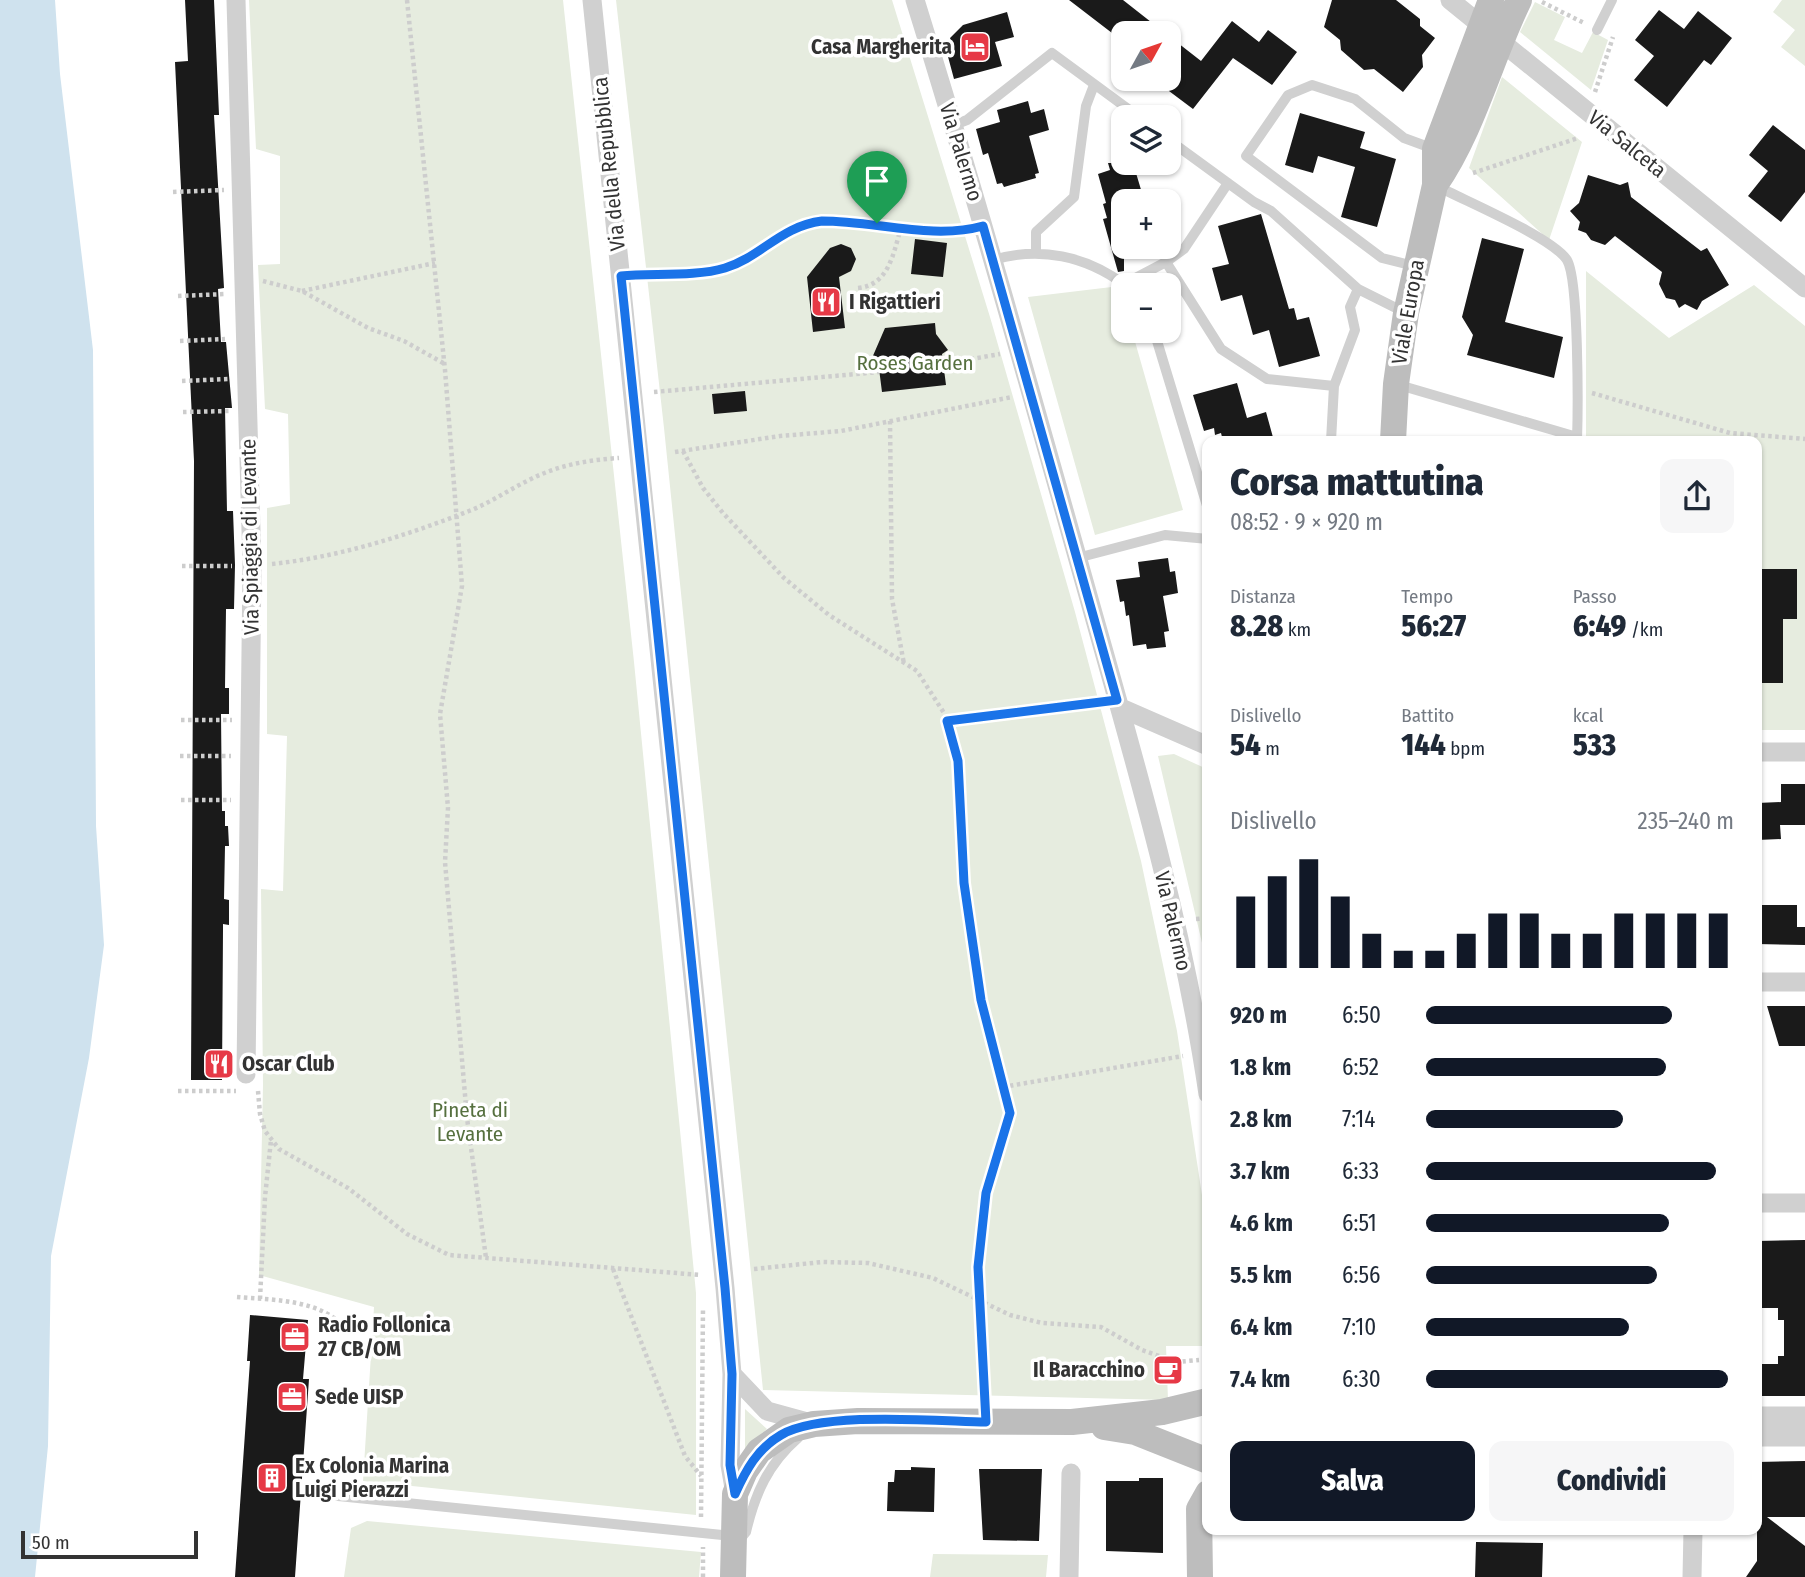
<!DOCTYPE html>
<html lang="it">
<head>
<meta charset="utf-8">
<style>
  body { margin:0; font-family:"Fira Sans Condensed",sans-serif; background:#f6f6f7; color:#1f2937; height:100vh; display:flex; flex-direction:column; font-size:26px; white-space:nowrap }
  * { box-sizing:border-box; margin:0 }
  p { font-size:23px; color:#747a83 }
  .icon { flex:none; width:38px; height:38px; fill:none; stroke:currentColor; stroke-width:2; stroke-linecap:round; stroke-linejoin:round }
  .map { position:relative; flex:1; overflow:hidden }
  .details { position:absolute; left:1202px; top:436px; width:560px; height:1099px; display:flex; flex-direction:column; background:#fff; border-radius:14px; box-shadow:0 2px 5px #0004 }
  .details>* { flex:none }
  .needle { width:46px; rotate:50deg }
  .buttons { position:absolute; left:1111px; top:21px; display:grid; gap:14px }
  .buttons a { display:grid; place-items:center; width:70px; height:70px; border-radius:14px; background:#fff; box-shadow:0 2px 5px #0004; font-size:35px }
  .scale { position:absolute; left:21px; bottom:18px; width:177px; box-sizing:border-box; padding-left:7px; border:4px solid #333; border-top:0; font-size:19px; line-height:24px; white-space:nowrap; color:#333; -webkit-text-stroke:5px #fff; paint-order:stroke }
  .pin { position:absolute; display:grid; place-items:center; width:60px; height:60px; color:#fff; margin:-72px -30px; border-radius:50% 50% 50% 0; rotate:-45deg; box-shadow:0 0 7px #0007 }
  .pin .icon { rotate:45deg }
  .round { display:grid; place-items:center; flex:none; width:74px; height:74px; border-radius:14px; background:#f6f6f7 }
  .overview { display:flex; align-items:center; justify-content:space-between; height:119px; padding:0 28px }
  h1 { font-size:38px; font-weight:800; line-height:52px }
  .stats { display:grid; grid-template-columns:repeat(3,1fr); gap:10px; height:119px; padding:7px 28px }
  .stats div { display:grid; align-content:center }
  .stats b { font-size:30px; font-weight:800 }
  .stats small { font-size:19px; font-weight:400 }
  .stats p { font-size:19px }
  .chart { height:196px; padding:14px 28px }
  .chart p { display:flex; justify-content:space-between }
  .chart svg { width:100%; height:126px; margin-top:7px; stroke:#111827; stroke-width:6 }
  .button { display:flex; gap:14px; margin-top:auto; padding:14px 28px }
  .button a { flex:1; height:80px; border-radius:14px; background:#111827; color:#fff; font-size:28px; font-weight:800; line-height:80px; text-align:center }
  .button a+a { background:#f6f6f7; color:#1f2937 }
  ul { padding:0 28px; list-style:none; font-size:23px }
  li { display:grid; grid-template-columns:112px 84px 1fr; align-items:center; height:52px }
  li i { height:18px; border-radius:9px; background:#111827 }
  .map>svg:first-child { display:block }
  .green { fill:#e6ecdf }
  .water { fill:#cfe2ee }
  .building { fill:#1a1a1a }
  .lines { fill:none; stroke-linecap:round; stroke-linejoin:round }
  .path { stroke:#cdcdcd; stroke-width:4.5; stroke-dasharray:3.5 3.5; stroke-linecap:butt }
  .service { stroke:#d0d0d0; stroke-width:10 }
  .minor { stroke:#d0d0d0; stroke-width:19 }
  .tertiary { stroke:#d0d0d0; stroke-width:23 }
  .secondary { stroke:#bdbdbd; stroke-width:26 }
  .route-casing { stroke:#fff; stroke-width:14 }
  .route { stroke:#1a73e8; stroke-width:9 }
  .labels { text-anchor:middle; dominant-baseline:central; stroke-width:7; stroke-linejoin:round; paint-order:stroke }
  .poi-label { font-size:21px; font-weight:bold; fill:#333; stroke:#fff; text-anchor:start }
  .street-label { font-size:21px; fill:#333; stroke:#fff }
  .park-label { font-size:21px; fill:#56703f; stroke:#fff }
</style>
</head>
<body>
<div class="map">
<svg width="1805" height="1577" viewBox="0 0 1805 1577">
  <rect width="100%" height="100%" fill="#fff"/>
  <path class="green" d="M249 0H563L634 662 696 1293V1515L363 1481 374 1307 259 1275 263 1085 261 889 283 891 287 736 267 734V508L290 504 288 414 265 409 258 265 280 264V156L256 149Z
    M616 0H892L990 317 1075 612 1141 861 1177 1031 1207 1228 1208 1346H1166L1168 1400 763 1390 664 428Z
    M1782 0H1805V66L1781 47 1795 30 1773 12Z
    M1535 2 1565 17 1554 40 1582 53 1593 32 1608 40 1591 90 1520 32Z
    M1502 77 1582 142 1549 240 1469 168Z
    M1586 271 1669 338 1754 285 1805 326V730H1757V441H1586Z
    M1120 286 1123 300 1124 331H1132L1183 510 1095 535 1028 297Z
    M1174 754 1207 769V964L1158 756Z
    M745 1409 767 1429 745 1449Z
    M367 1521 701 1552 699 1577H344L351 1528Z
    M933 1554 1048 1555 1046 1577H930Z"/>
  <path class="water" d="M0 0H55L60 74 93 350 96 826 104 945 89 1058 51 1256 48 1446 35 1577H0Z"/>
  <path class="building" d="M185 0H214L219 115H214L224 288 218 289 221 342H226L232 408H225L227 511H233L235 565 234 609H226L225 688H229V714H221L222 811H225V826H228L229 846H225L224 899 229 900V925L223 924V930L222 1080H191L194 461 175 62 188 61Z
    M1069 0H1123L1165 33H1112Z
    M1332 0H1396L1420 19V26L1435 38 1422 55 1423 67 1403 92 1374 69 1364 70 1341 50 1340 40 1324 27Z
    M1659 10 1684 29 1698 11 1732 38 1711 65 1704 60 1667 107 1634 80 1654 56 1635 40Z
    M1007 12 1014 37 995 42 1002 66 954 79 947 53 954 51 950 38 963 25Z
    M1232 21 1259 42 1268 30 1297 52 1272 85 1233 58 1193 109 1169 91V36L1201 61Z
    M1028 101 1031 113 1044 109 1049 130 1029 136 1039 173 1035 174 1036 178 1004 187 1002 183 997 184 988 153 983 155 976 129 1000 122 997 110Z
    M1300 113 1365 132 1360 148 1396 159 1377 227 1341 217 1355 167 1318 156 1313 173 1285 165Z
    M1773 125 1805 150V192L1781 222 1748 196 1768 171 1749 155Z
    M1108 163H1128L1131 174 1136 173 1142 193 1135 195 1137 201H1124V271L1118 272 1103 219 1107 218 1103 204 1106 203 1098 174 1110 170Z
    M1588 175 1620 185 1628 182 1631 197 1701 251 1707 248 1729 285 1702 301 1697 310 1685 304 1679 308 1675 300 1666 298 1659 284 1662 272 1615 236 1605 245 1591 240 1586 233 1578 230 1580 222 1570 211 1579 203Z
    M1261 214 1289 309 1294 308 1297 320 1309 317 1320 356 1279 367 1269 330 1253 335 1242 295 1221 301 1212 268 1229 264 1218 226Z
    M1482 238 1524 249 1505 322 1563 337 1554 378 1467 355 1473 335 1462 317Z
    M915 239 947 243 943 277 911 274Z
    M841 244 851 248 856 259 851 271 839 277 845 328 813 332 807 277 830 248Z
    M935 323 936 334 948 350 942 354 946 385 882 392 878 361 872 358 885 328Z
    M1237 383 1247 418 1266 412 1274 441H1223L1221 433 1215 435 1214 428 1204 431 1193 395Z
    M745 391 747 411 714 414 712 394Z
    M1168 558 1170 572 1175 571 1178 593 1163 596 1169 631 1164 632 1166 647 1147 649 1146 644 1133 646 1129 615 1126 616 1124 601 1120 602 1116 580 1140 577 1138 562Z
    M1757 569H1797V619H1783V683H1757Z
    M1781 784H1805V825H1780L1781 839 1757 840V803L1781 802Z
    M1757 905H1797V927H1805V945L1757 944Z
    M1767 1006H1805V1046H1779Z
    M1805 1240V1396H1757V1364H1778V1356H1784V1320H1778V1308H1757V1241Z
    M250 1315 308 1320 303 1379H309L295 1577H235L250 1361H247Z
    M1805 1461V1517H1767L1805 1546V1577H1746L1757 1561V1462Z
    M911 1467 935 1468 934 1512 887 1511 888 1482H894L895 1470H911Z
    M979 1469H1042L1039 1541 983 1540Z
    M1139 1478H1163V1553L1106 1551V1481H1139Z
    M1476 1542 1543 1543 1542 1577H1475Z"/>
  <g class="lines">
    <path class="path" d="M407 0 445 370 462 586 440 714 448 808 445 862 467 1118 486 1258
      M1542 2 1584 23
      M1595 92 1613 37
      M1473 173 1578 138
      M173 192 224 190
      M638 274C667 271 702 278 729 266 755 255 776 230 804 223 857 209 912 237 965 231
      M263 281 302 291 368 328 404 341 445 364
      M858 288C889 285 893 254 901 228
      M302 291 435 263
      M178 296 226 294
      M180 341 225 339
      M943 364 1000 354
      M182 381 229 379
      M654 392 879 372
      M1592 393 1730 433 1805 439
      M183 412 230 411
      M890 421 892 599 904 664
      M683 451 703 488 723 513 784 578 829 615 917 671 944 713 958 761 964 883 981 1000 1010 1113 986 1193 977 1267 984 1399
      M675 452 780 436 841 431 1012 397
      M272 564C339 557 405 536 469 511 490 503 510 489 531 479 559 465 588 460 619 458
      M182 566H232
      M181 720H232
      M947 721 1099 703
      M180 756H231
      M181 800H231
      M1196 919 1208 918
      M1003 1087 1183 1056
      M178 1091H236
      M258 1091 260 1114 265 1131 279 1149 348 1188 407 1234 449 1255 701 1275
      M613 1269 685 1456 701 1476
      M754 1269 822 1262 868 1263 933 1278 1010 1315 1042 1323 1101 1327 1142 1350 1176 1362 1199 1360
      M237 1297C273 1300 324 1299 347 1331
      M260 1299 265 1197 271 1140
      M701 1517 703 1309
      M703 1577V1547"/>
    <path class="service" d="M1597 30 1612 0
      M954 125 967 120 1052 53 1139 117
      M1169 140 1254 202 1271 211 1358 289 1404 312
      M1437 186C1465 201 1552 237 1567 260 1579 280 1578 411 1577 441
      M1036 251V232L1074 197 1086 106 1094 85
      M993 260C1040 246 1086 256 1125 285
      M1166 262 1221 349 1267 379 1334 386
      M1414 266 1382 258 1246 156 1288 95 1312 85 1355 99 1404 138 1434 149
      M1124 284 1166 262 1184 249 1228 183
      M1154 331 1208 509
      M1399 385 1577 437
      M1331 441 1334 386 1355 330 1350 307 1358 289
      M1077 558 1165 535 1208 539
      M338 1496 742 1537 746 1532C755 1494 768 1464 798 1438"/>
    <path class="minor" d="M236 0 252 566 246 1074
      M592 0 725 1288 732 1374 730 1465 735 1494
      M915 0C974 190 1028 382 1082 574 1130 745 1182 917 1208 1094
      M1450 0 1805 288
      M1121 708 1208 746
      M1757 752H1805
      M1757 982H1805
      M1757 1203H1805
      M732 1374 767 1411 807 1422
      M1069 1577 1071 1473
      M1692 1577 1693 1530"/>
    <path class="tertiary" d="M1757 1418H1805
      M1757 1435H1805"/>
    <path class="secondary" d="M1435 185C1473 130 1490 60 1519 0
      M1393 441 1396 384 1406 313 1435 185V149L1491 0
      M1104 1427 1135 1432 1208 1461
      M733 1577 735 1494 745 1471 759 1451 789 1430 814 1424 858 1421 1072 1422 1162 1412 1208 1401
      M1200 1577 1199 1509 1208 1493"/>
  </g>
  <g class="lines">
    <g class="route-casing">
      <path id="route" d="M822 221C875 221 933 240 983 226L1117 700 947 721 958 761 964 883 981 1000 1010 1113 986 1193 978 1267 986 1422C936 1421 822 1411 781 1435 757 1449 746 1470 735 1494L730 1465 732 1374 725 1288 621 276C653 273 695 277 725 268 761 257 781 226 822 221Z"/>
    </g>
    <use href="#route" class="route"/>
  </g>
  <defs>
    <g id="hotel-square" transform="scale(1.575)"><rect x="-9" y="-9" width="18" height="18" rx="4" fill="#e63946" stroke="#fff"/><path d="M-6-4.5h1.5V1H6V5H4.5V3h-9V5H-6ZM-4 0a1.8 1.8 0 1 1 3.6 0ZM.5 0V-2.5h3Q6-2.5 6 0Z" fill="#fff"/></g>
    <g id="restaurant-square" transform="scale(1.575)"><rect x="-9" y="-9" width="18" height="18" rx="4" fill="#e63946" stroke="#fff"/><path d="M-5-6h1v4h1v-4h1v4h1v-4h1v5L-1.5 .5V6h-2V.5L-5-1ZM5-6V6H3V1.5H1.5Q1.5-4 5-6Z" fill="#fff"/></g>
    <g id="office-square" transform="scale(1.575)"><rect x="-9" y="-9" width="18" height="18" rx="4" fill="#e63946" stroke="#fff"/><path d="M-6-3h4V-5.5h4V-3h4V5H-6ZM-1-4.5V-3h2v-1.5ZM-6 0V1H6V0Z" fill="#fff"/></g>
    <g id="cafe-square" transform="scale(1.575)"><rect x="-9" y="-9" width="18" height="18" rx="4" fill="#e63946" stroke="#fff"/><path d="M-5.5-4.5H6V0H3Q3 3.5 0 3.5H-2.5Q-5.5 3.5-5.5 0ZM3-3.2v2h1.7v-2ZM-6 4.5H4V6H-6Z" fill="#fff"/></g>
    <g id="building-square" transform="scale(1.575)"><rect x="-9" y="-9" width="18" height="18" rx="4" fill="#e63946" stroke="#fff"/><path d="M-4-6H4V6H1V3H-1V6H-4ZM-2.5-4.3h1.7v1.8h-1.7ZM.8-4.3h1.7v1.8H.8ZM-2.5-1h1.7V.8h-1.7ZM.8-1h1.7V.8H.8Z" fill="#fff"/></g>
  </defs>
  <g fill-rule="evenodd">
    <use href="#hotel-square" x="975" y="47"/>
    <use href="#restaurant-square" x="826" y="302"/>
    <use href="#restaurant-square" x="219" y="1064"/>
    <use href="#office-square" x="295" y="1337"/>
    <use href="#cafe-square" x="1168" y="1370"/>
    <use href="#office-square" x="292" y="1397"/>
    <use href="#building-square" x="272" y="1478"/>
  </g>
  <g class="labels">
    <g class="poi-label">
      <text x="952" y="47" text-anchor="end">Casa Margherita</text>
      <text x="849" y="302">I Rigattieri</text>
      <text x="242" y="1064">Oscar Club</text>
      <text x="318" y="1325">Radio Follonica<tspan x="318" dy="24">27 CB/OM</tspan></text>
      <text x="1145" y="1370" text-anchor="end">Il Baracchino</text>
      <text x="315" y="1397">Sede UISP</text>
      <text x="295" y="1466">Ex Colonia Marina<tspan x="295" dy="24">Luigi Pierazzi</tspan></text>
    </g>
    <g class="street-label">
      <text transform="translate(1627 144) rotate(39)">Via Salceta</text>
      <text transform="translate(961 152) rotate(73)">Via Palermo</text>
      <text transform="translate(609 164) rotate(-96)">Via della Repubblica</text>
      <text transform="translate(1408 312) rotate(-80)">Viale Europa</text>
      <text transform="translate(250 537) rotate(-91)">Via Spiaggia di Levante</text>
      <text transform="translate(1173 921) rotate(77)">Via Palermo</text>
    </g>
    <g class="park-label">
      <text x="915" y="363">Roses Garden</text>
      <text x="470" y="1110">Pineta di<tspan x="470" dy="24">Levante</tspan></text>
    </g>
  </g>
</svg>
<div class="buttons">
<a><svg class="needle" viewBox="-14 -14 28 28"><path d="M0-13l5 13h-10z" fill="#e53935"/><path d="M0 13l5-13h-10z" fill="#747a83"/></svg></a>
<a><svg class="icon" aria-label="layers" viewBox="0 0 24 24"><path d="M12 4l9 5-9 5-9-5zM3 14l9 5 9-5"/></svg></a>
<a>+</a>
<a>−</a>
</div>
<div class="scale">50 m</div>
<div class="pin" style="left:877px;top:223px;background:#1e9e55"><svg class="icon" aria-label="arrive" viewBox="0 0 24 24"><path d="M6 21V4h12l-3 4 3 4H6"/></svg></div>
<section class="details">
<div class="overview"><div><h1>Corsa mattutina</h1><p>08:52 · 9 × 920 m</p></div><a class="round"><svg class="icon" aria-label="share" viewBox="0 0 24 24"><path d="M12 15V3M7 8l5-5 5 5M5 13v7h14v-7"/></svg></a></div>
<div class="stats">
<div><p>Distanza</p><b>8.28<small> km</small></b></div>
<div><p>Tempo</p><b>56:27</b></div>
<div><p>Passo</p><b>6:49<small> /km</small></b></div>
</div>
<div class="stats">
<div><p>Dislivello</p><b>54<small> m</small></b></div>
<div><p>Battito</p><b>144<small> bpm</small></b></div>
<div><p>kcal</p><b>533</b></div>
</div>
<div class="chart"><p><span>Dislivello</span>235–240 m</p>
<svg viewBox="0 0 160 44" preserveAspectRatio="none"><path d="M5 44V19M15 44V12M25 44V6M35 44V19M45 44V32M55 44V38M65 44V38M75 44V32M85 44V25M95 44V25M105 44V32M115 44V32M125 44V25M135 44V25M145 44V25M155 44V25"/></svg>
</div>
<ul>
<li><b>920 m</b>6:50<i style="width:80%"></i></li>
<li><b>1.8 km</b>6:52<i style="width:78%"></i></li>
<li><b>2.8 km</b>7:14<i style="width:64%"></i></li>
<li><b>3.7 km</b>6:33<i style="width:94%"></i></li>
<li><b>4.6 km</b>6:51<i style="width:79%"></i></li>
<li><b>5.5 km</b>6:56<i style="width:75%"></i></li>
<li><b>6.4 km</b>7:10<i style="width:66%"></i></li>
<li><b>7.4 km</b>6:30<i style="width:98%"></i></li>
</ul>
<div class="button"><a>Salva</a><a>Condividi</a></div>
</section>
</div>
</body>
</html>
